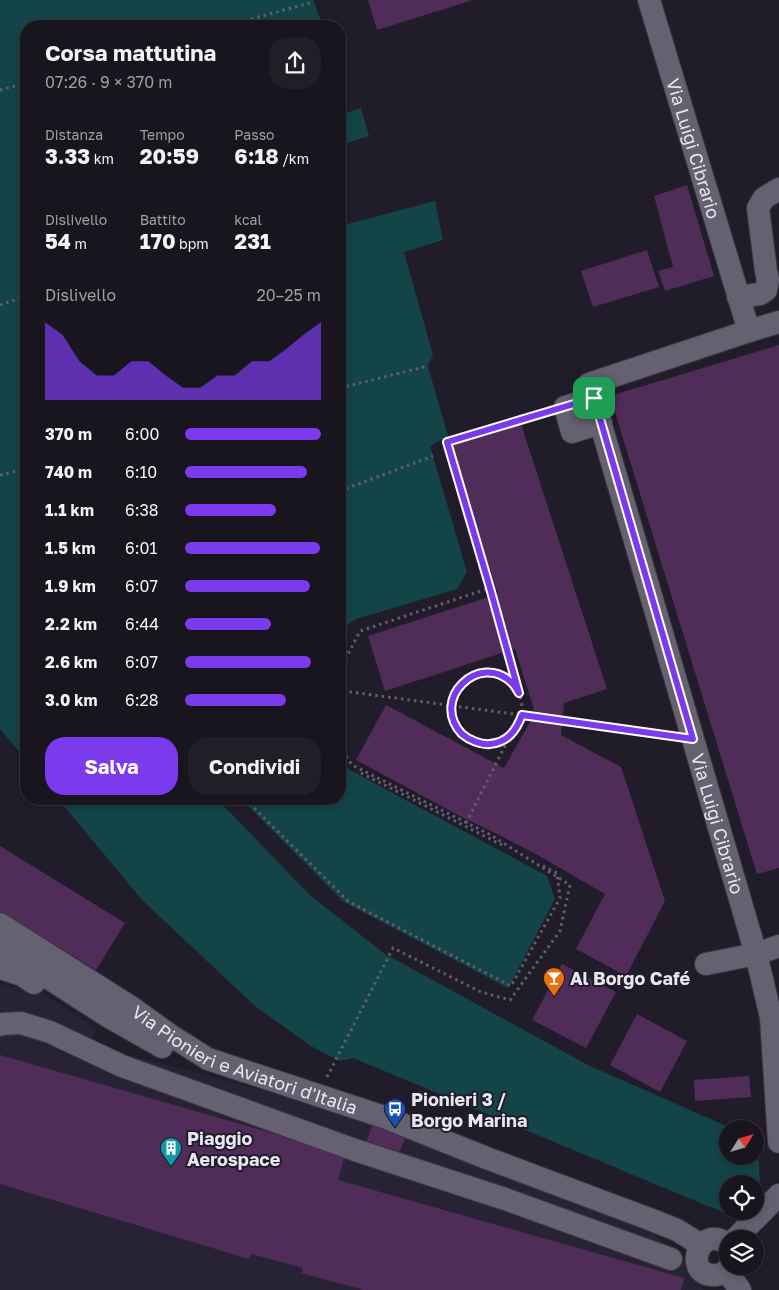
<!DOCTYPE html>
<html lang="it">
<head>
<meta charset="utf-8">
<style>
  body { margin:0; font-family:"Golos Text",sans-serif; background:#211e28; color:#f1f3f6; height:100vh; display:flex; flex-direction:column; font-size:19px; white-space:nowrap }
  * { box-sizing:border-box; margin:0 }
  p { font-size:16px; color:#9f9fa4 }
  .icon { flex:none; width:28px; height:28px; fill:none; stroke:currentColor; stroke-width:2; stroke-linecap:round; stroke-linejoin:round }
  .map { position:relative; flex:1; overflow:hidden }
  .panel { position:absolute; left:20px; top:20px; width:326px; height:785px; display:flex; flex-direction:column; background:#18151f; border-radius:20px; box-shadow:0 2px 8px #0003,0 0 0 1px #36343d }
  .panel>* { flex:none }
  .needle { width:32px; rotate:53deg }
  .fabs { position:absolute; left:719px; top:1120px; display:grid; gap:10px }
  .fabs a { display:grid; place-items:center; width:45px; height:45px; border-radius:50%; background:#18151f; box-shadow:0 2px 8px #0003,0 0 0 1px #36343d; font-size:25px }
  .pin { position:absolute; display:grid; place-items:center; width:42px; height:42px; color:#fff; margin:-21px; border-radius:10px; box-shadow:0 2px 8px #0006 }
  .round { display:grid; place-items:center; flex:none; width:52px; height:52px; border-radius:20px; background:#211e28 }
  .headline { display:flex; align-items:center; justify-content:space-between; height:85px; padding:0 25px }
  h1 { font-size:22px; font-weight:700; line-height:38px }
  .stats { display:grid; grid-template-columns:repeat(3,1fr); gap:8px; height:85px; padding:5px 25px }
  .stats div { display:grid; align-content:center }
  .stats b { font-size:21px; font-weight:700 }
  .stats small { font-size:14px; font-weight:400 }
  .stats p { font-size:14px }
  .chart { height:140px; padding:10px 25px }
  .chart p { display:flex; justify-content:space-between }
  .chart svg { width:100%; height:90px; margin-top:5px; fill:#7c3aed; opacity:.7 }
  .cta { display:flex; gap:10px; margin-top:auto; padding:10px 25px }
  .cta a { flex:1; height:58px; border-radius:20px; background:#7c3aed; color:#fff; font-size:20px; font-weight:700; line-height:58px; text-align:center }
  .cta a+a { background:#211e28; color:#f1f3f6 }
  ul { padding:0 25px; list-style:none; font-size:16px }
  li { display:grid; grid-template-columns:80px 60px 1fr; align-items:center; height:38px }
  li i { height:12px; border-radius:6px; background:#7c3aed }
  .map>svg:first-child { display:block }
  .built { fill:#282235 }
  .water { fill:#134447 }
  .building { fill:#502d59 }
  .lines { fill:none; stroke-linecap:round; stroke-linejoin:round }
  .minor-casing { stroke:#3b3843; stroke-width:24 }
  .path { stroke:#625f6b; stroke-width:3; stroke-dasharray:2.5 4; stroke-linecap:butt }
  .minor { stroke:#666171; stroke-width:22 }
  .route-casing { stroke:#fff; stroke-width:10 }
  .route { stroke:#7c3aed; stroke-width:6 }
  .labels { text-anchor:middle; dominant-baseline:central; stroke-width:4; stroke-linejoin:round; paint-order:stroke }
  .street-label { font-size:18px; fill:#e8e6ef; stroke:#201c29 }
  .poi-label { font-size:18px; font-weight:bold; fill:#e8e6ef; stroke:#201c29; text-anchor:start }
</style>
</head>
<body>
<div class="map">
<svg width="779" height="1290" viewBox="0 0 779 1290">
  <rect width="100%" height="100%" fill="#201c29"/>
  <path class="built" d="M0 984 13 986 44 995 96 1028 92 1045 329 1108 406 1137 500 1176 651 1232 690 1265 701 1278 703 1290H0Z"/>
  <path class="water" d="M0 0H313L323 26H26V760L0 729Z
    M361 108 369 136 340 145V115Z
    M435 201 443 240 404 252 433 355 428 366 448 436 430 446 467 572 457 589 356 619 340 630V226Z
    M340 760 350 770 547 876 555 899 508 988 344 902 241 799H340Z
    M58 799H217L311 896 385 954 588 1065 733 1129H728V1156H755V1138L758 1140 760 1188 755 1194V1184H728V1211H739L734 1217 353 1058 339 1061 311 1046 255 1006 143 901Z"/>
  <path class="building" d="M368 0H473L377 30Z
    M687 185 714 276 665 291 658 271 673 267 654 196Z
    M647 250 659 287 593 307 581 271Z
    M779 345V868L757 874 610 396Z
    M521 424 607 689 564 703 561 735 621 767 665 901 626 976 576 949 605 894 534 853 499 835 460 816 356 760 386 705 504 768 535 713 515 649 385 691 368 636 498 594 451 446Z
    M0 846 125 923 96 970 0 911Z
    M562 964 616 992 586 1048 532 1020Z
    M637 1014 687 1041 660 1092 610 1065Z
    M0 1055 345 1154 338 1180 684 1278 681 1290H364L301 1273 303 1268 251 1254 249 1259 0 1184Z
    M749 1076 751 1097 695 1101 694 1080Z
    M373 1124 406 1137 398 1155 366 1142Z"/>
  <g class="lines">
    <g class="minor-casing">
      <g id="minor">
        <path id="s1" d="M649 0 749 331"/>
        <path d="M738 297 760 294 766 290 768 280 766 271 758 208 764 198 779 189"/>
        <path id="s2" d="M779 322 749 331 589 384 756 954 771 1017 779 1142"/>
        <path d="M594 398 565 407 572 432 601 423"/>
        <path id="s3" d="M0 924 131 1007 170 1035 208 1059 384 1117 489 1159 652 1220 677 1230 701 1245"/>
        <path d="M0 947 109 1017 162 1047"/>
        <path d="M706 964 756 954 779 946"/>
        <path d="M0 968 22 975 34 983"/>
        <path d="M0 1025 2 1024 21 1023 50 1032 122 1066 355 1150 505 1199 671 1259"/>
        <path d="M735 1239 779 1195"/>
        <path d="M728 1245C700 1221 682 1274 713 1275 720 1276 726 1272 730 1266"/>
        <path d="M727 1271 740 1290"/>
      </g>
    </g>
    <path class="path" d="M226 26 313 2
      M0 90 26 83
      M0 305 26 296
      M340 388 428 366
      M0 475 26 469
      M340 491 433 456
      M490 588 518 689
      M452 709a35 35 0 1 1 70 0a35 35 0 1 1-70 0Z
      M343 691 669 735
      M340 724 345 660 360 631 490 588 447 442 545 413
      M361 773 502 845
      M245 799 349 902 511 986 560 898 557 873 541 865
      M466 823 510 736
      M327 1077 393 948 481 992 510 1000 560 931 570 885 489 834 352 765 340 747"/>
    <use href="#minor" class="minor"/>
  </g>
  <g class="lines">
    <g class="route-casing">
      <path id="route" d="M594 398 693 739 522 715C516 731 508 742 490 744 481 745 469 740 462 734 429 699 480 651 512 683 515 686 517 690 519 693L490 588 447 442Z"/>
    </g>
    <use href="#route" class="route"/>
  </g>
  <defs>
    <g id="bar-pin" transform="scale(1.125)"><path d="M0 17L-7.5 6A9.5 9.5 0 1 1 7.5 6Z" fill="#e8710a" stroke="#201c29"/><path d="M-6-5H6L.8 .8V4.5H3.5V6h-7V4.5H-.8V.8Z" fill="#fff"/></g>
    <g id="bus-pin" transform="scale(1.125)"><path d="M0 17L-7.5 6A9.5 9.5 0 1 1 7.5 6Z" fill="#1a4fb4" stroke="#201c29"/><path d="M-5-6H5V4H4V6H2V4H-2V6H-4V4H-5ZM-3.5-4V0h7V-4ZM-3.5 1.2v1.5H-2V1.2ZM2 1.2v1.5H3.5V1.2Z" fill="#fff"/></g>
    <g id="building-pin" transform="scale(1.125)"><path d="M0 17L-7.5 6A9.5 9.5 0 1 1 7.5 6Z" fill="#0f9aa8" stroke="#201c29"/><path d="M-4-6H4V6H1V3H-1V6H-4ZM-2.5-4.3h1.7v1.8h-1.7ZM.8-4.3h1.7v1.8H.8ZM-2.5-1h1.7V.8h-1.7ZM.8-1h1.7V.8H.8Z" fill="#fff"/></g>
  </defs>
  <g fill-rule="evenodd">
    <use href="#bar-pin" x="554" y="978"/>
    <use href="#bus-pin" x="395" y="1109"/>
    <use href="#building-pin" x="171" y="1148"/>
  </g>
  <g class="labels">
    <g class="street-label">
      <text stroke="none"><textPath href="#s1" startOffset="155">Via Luigi Cibrario</textPath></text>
      <text stroke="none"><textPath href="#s2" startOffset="658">Via Luigi Cibrario</textPath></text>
      <text stroke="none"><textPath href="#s3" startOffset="282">Via Pionieri e Aviatori d'Italia</textPath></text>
    </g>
    <g class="poi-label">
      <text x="570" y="978">Al Borgo Café</text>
      <text x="411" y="1099">Pionieri 3 /<tspan x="411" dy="21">Borgo Marina</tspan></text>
      <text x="187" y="1138">Piaggio<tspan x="187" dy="21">Aerospace</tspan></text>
    </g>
  </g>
</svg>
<div class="fabs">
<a><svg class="needle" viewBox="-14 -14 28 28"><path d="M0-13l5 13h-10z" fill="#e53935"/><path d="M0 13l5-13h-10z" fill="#9f9fa4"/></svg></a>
<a><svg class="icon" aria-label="locate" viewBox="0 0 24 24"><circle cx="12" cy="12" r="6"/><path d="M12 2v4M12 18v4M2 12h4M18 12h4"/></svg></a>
<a><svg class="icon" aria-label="layers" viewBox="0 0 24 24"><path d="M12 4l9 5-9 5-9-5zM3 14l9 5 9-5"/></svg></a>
</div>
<div class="pin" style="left:594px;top:398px;background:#1e9e55"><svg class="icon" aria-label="arrive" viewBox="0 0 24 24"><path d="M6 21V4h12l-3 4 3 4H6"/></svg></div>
<section class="panel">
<div class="headline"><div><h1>Corsa mattutina</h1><p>07:26 · 9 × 370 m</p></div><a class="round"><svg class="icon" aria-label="share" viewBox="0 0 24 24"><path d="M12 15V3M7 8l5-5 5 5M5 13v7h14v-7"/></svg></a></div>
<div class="stats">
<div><p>Distanza</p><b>3.33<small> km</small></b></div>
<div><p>Tempo</p><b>20:59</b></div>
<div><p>Passo</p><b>6:18<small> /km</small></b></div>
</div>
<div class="stats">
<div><p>Dislivello</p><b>54<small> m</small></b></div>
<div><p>Battito</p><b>170<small> bpm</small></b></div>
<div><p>kcal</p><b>231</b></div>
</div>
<div class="chart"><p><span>Dislivello</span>20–25 m</p>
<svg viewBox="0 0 160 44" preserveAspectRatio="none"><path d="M0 44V6L10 12L20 25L30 32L40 32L50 25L60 25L70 32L80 38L90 38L100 32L110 32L120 25L130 25L140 19L150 12L160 6V44z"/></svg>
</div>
<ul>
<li><b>370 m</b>6:00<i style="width:100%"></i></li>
<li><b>740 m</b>6:10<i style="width:90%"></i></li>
<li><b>1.1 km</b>6:38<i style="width:67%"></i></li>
<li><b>1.5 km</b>6:01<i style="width:99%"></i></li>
<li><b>1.9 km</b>6:07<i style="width:92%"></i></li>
<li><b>2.2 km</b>6:44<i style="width:63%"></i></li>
<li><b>2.6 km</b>6:07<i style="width:93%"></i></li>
<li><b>3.0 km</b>6:28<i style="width:74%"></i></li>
</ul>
<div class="cta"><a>Salva</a><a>Condividi</a></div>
</section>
</div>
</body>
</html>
